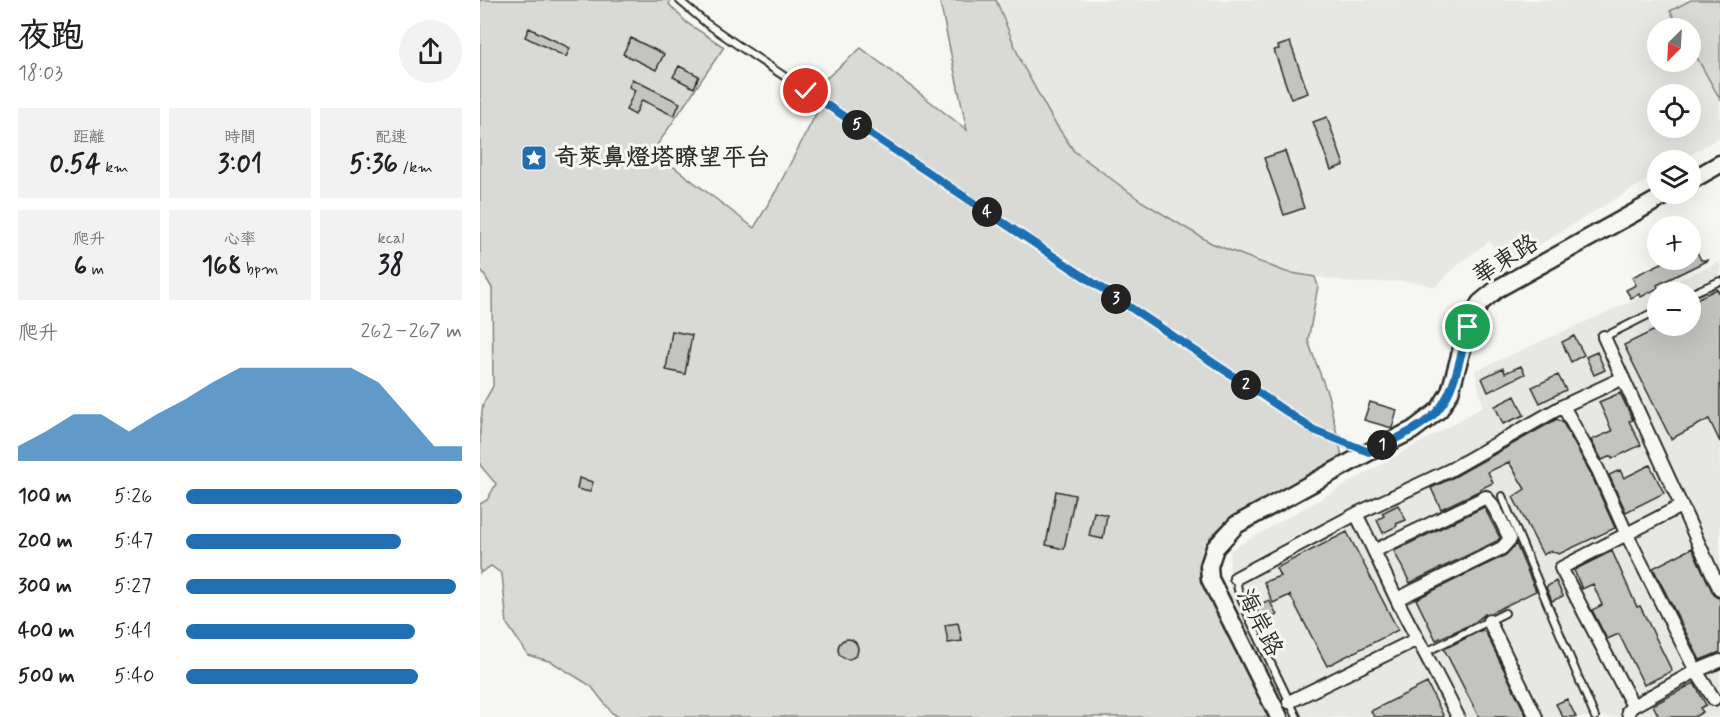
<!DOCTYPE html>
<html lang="zh-TW">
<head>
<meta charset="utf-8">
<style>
  body { margin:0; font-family:Mynerve,"LXGW WenKai TC",sans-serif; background:#f2f2f2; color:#202124; height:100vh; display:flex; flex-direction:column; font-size:22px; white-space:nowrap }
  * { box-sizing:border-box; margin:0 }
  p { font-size:20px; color:#757577 }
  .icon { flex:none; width:33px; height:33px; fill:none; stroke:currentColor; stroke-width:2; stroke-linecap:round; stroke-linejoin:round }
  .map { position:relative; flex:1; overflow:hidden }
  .details { display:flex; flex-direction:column; background:#fff; width:480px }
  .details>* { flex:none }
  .needle { width:39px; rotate:204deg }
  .controls { position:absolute; left:1167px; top:18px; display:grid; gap:12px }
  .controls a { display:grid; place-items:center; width:54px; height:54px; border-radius:50%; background:#fff; box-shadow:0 6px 24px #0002; font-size:30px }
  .pin { position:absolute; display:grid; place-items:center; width:51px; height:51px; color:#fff; margin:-26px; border:3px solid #fff; border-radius:50%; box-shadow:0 2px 6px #0007 }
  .km { position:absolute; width:30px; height:30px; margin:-15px; border-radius:50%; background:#222; color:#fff; font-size:16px; line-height:30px; text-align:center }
  .round { display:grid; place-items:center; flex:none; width:63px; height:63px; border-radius:32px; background:#f2f2f2 }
  .summary { display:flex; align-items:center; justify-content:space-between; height:102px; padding:0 18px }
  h1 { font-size:33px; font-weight:700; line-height:45px }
  .stats { display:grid; grid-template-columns:repeat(3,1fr); gap:9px; height:102px; padding:6px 18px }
  .stats div { display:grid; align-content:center; border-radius:0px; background:#f2f2f2; text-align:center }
  .stats b { font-size:26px; font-weight:700 }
  .stats small { font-size:16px; font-weight:400 }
  .stats p { font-size:16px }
  .chart { height:168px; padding:12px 18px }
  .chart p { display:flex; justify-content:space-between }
  .chart svg { width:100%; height:108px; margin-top:6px; fill:#1f6fb2; opacity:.7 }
  ul { padding:0 18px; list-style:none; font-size:20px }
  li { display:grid; grid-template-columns:96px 72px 1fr; align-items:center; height:45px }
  li i { height:15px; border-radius:8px; background:#1f6fb2 }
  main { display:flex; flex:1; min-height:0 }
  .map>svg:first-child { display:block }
  .built { fill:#e7e7e3; fill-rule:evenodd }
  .green { fill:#d9d9d5; stroke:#828280; stroke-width:1.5 }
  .building { fill:#c3c3c0; stroke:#2b2b2b; stroke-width:1.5 }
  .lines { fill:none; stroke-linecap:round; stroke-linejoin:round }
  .service-casing { stroke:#2b2b2b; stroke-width:10 }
  .minor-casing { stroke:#2b2b2b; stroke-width:16 }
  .secondary-casing { stroke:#2b2b2b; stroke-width:21 }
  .service { stroke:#f6f6f2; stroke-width:6 }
  .minor { stroke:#f6f6f2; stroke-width:12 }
  .secondary { stroke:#f6f6f2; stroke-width:16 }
  .route-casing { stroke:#fff; stroke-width:12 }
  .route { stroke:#1f6fb2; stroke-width:8 }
  .labels { text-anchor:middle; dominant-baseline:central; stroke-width:6; stroke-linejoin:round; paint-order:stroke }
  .poi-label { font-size:24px; font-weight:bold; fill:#2b2b2b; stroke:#f6f6f2; text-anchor:start }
  .street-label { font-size:24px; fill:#2b2b2b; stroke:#f6f6f2 }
</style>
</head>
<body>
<main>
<section class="details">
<div class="summary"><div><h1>夜跑</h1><p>18:03</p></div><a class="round"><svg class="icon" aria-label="share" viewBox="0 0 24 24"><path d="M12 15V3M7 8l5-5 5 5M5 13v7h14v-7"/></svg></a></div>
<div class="stats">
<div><p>距離</p><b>0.54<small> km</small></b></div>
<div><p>時間</p><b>3:01</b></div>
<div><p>配速</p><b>5:36<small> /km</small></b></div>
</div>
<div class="stats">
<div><p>爬升</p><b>6<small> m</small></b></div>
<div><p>心率</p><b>168<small> bpm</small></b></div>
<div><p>kcal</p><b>38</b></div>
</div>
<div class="chart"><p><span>爬升</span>262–267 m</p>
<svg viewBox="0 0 160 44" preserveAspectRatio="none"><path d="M0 44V38L10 32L20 25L30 25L40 32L50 25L60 19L70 12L80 6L90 6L100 6L110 6L120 6L130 12L140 25L150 38L160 38V44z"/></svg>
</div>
<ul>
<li><b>100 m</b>5:26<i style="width:100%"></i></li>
<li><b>200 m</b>5:47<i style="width:78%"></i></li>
<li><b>300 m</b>5:27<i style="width:98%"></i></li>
<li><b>400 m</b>5:41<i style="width:83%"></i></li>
<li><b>500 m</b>5:40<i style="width:84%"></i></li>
</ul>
</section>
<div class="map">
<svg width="1240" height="717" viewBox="0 0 1240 717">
  <rect width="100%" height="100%" fill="#f6f6f2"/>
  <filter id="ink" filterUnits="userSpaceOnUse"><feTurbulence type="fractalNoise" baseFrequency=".0167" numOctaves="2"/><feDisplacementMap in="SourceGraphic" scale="12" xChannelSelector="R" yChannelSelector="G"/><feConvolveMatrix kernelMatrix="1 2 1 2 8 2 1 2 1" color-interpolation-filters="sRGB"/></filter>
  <g filter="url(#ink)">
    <path class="built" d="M516 0H1240V137L1201 160H1178L1177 174 1022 267 1011 243 1008 242 979 264 955 287 941 283 921 281 876 283 806 272 731 243 661 201 594 151 573 120 542 64ZM1178 28H1210V62H1178ZM1178 94H1210V128H1178Z
      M1240 262V717H809L749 598 750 550 1003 407 995 371ZM1178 292H1210V326H1178Z"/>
    <path class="green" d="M0 0H191L189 4 207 23 244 47 173 151 274 228 296 191 337 112 333 90 381 48 487 130 460 2 468 0H516L542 64 573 120 594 151 661 201 731 243 806 272 835 277 838 286 828 341 848 395 862 456 747 521 730 537 719 568 793 717H139L132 713 111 686 72 662 48 655 27 624 22 574 11 566 0 573V504L7 500 16 484 0 465V429L3 404 13 386 12 288 0 268Z
      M1211 0H1240V99L1211 47 1210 28H1200L1190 11Z"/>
    <path class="building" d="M49 28 90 48 86 57 45 37Z
      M151 38 184 54 176 70 143 54Z
      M810 42 828 93 811 99 794 50 799 49 798 46Z
      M199 66 219 76 214 88 193 77Z
      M152 79 200 103 194 116 162 100 155 115 146 110 155 90 149 87Z
      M847 117 864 165 851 170 833 122Z
      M805 151 824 208 804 215 784 158Z
      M1217 252 1221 260H1228L1177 285 1178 288 1161 297 1159 294 1151 298 1146 290 1156 285 1152 277 1188 260H1210V255Z
      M1237 289 1240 295V442L1229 419 1191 439 1144 345 1183 326H1210V302Z
      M192 331 212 335 205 374 186 370Z
      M1094 336 1104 355 1091 362 1082 342Z
      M1117 352 1125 370 1114 375 1106 357Z
      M1041 366 1045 374 1008 392 1002 378 1023 368 1025 373Z
      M1078 375 1086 390 1060 403 1052 387Z
      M1140 393 1153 420 1149 421 1161 445 1132 459 1131 456 1122 460 1111 440 1132 431 1119 402Z
      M1035 396 1044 415 1023 424 1015 406Z
      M890 402 917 410 912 428 884 420Z
      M1077 419 1083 423 1111 474 1135 528 1079 554 1070 551 1063 555 1033 497 1045 489 1029 462 1008 472 1013 483 1000 489 1001 490 961 509 951 488 974 477Z
      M1170 465 1184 493 1146 512 1129 475 1140 470 1144 478Z
      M99 478 113 482 110 492 97 489Z
      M576 491 595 495 584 549 566 545Z
      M918 505 926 520 916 524 917 526 903 533 897 520 904 516 902 513Z
      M1004 507 1020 538 1017 541 930 583 914 551Z
      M614 512 627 515 623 539 609 536Z
      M867 532 918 630 847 666 810 595 793 603 784 582 800 576 796 568Z
      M1036 544 1056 591 1011 613 1005 614 994 623 956 640 936 599 1026 555Z
      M1212 548 1233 593 1236 597 1240 598V652L1220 660 1173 568Z
      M1132 551 1157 607 1160 606 1192 671 1164 685 1139 634 1127 639 1112 610 1122 605 1113 584 1102 589 1094 570Z
      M1076 581 1083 596 1072 601 1066 587Z
      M789 600 797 615 783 622 775 607Z
      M478 623 482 641 468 643 465 625Z
      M1002 630 1006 633 1047 717H999L964 649Z
      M358 649a10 10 0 1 1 20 0a10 10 0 1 1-20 0Z
      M947 683 964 717H894L891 711Z
      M1214 683 1226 705 1220 708 1223 712 1214 717H1179L1173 705Z
      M1087 699 1096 717H1083L1076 704Z"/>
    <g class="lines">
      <g class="service-casing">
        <path id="service" d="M200 1 226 23 259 46 798 406 834 430 885 451
          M1210 294 1240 281
          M1124 337 1178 310
          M1022 496 1115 717
          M756 578 758 590 770 620 817 717
          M946 652 1025 613"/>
      </g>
      <g class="minor-casing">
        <path id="minor" d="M1124 337 1240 590
          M1083 406 1118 470 1147 535 1216 671 1234 699
          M876 514C891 543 904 573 918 602 938 641 959 678 978 717
          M894 551 1006 497C1018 510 1022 524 1030 539L1022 548 917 599
          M756 578 876 514 970 470 1083 406 1143 378
          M1009 621 1056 717
          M809 702 937 639
          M1153 706 1081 568 1201 506
          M1149 717 1148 711 1153 706 1216 671 1240 661"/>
      </g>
      <g class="secondary-casing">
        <path id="secondary" d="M1210 181 1240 164
          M799 717 730 579 729 566 735 548 756 525 889 452 933 430 959 410 970 392 988 327 1000 303 1017 289 1188 194"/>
      </g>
      <use href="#service" class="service"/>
      <use href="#minor" class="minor"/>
      <use href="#secondary" class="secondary"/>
    </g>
  </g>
  <g class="lines" filter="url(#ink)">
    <g class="route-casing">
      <path id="route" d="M326 91 798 406 834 430 889 452C910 441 944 428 959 409 976 388 981 352 988 327"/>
    </g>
    <use href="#route" class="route"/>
  </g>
  <defs>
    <g id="sight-square" transform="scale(1.35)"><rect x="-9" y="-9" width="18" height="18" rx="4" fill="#1f6fb2" stroke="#f6f6f2"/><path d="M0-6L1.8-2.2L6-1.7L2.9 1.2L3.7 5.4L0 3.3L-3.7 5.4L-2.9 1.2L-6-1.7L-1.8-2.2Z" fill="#fff"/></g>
  </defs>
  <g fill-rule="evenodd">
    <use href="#sight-square" x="54" y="158"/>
  </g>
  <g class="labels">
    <g class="poi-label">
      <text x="74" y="158">奇萊鼻燈塔瞭望平台</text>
    </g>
    <g class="street-label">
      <text transform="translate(1026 260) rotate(-32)">華東路</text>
      <text transform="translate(779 623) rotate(63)">海岸路</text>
    </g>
  </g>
</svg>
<div class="controls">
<a><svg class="needle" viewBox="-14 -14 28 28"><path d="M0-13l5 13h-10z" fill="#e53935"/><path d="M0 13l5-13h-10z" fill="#757577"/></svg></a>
<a><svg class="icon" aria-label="locate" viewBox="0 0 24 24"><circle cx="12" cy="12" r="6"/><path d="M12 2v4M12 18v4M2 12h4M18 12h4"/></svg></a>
<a><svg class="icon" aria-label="layers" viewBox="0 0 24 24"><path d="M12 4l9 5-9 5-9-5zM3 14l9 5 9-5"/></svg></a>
<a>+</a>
<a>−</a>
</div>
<div class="pin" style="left:988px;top:327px;background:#1e9e55"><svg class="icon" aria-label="arrive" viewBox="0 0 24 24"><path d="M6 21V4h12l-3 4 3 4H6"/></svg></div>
<div class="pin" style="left:326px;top:91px;background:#d93025"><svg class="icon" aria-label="check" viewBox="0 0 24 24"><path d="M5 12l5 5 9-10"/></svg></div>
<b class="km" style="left:902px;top:445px">1</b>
<b class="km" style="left:766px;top:385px">2</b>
<b class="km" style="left:636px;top:299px">3</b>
<b class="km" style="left:507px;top:212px">4</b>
<b class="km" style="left:377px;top:125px">5</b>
</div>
</main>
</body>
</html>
